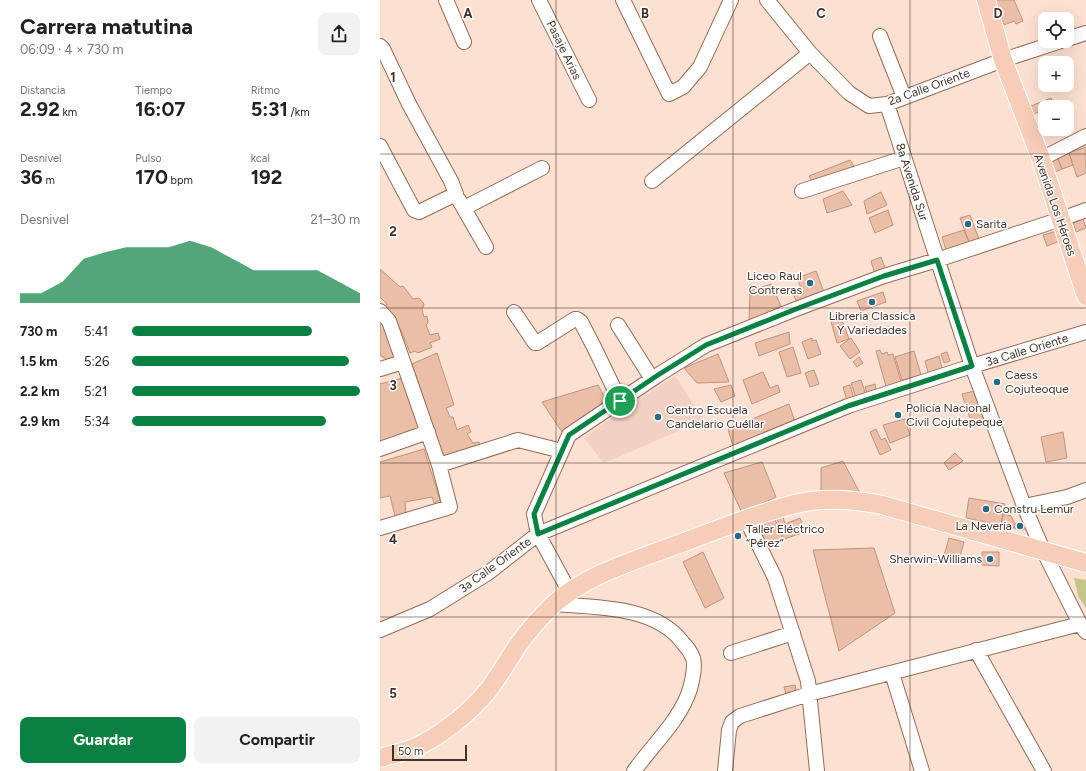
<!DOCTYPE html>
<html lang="es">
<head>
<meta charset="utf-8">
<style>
  body { margin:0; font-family:Figtree,sans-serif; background:#f2f2f2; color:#222; height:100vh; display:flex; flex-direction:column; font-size:15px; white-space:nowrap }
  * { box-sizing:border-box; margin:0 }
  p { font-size:13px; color:#767676 }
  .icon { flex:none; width:22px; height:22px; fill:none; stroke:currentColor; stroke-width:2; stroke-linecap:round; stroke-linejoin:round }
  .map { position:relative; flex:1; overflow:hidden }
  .panel { display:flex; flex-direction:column; background:#fff; width:380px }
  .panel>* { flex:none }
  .tools { position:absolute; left:658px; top:12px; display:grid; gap:8px }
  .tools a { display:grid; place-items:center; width:36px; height:36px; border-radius:8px; background:#fff; box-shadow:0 4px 16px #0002; font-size:20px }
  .scale { position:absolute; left:12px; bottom:10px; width:75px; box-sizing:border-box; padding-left:4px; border:2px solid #443229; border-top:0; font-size:11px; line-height:14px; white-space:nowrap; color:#443229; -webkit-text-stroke:3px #fff; paint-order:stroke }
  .pin { position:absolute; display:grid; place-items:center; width:34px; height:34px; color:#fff; margin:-17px; border:2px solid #fff; border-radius:50%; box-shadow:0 1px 4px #0007 }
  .round { display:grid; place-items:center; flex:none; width:42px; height:42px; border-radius:8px; background:#f2f2f2 }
  .overview { display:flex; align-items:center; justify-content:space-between; height:68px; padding:0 20px }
  h1 { font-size:22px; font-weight:700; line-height:30px }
  .figures { display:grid; grid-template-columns:repeat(3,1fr); gap:6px; height:68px; padding:4px 20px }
  .figures div { display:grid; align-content:center }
  .figures b { font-size:20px; font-weight:700 }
  .figures small { font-size:11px; font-weight:400 }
  .figures p { font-size:11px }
  .chart { height:112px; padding:8px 20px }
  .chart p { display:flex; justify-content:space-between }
  .chart svg { width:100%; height:72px; margin-top:4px; fill:#0b8043; opacity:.7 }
  .primary-button { display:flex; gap:8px; margin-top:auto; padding:8px 20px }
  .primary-button a { flex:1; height:46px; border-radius:8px; background:#0b8043; color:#fff; font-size:16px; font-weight:700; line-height:46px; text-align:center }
  .primary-button a+a { background:#f2f2f2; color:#222 }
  ul { padding:0 20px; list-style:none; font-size:13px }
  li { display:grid; grid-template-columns:64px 48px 1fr; align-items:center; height:30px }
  li i { height:10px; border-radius:5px; background:#0b8043 }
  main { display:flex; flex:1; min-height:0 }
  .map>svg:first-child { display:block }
  .built { fill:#f2d1c2 }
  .green { fill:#c5c489 }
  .building { fill:#ebbea7; stroke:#bf947f }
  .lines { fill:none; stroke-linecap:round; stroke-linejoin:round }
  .minor-casing { stroke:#946b56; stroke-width:16 }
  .major-casing { stroke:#fff; stroke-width:20 }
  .minor { stroke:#fff; stroke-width:14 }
  .major { stroke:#f6cdb8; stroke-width:18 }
  .route-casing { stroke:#fff; stroke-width:8 }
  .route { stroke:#0b8043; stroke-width:5 }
  .grid { fill:none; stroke:#443229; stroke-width:1; stroke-opacity:0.55 }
  .poi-dot { fill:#2c6880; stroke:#fff; stroke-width:1.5 }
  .labels { text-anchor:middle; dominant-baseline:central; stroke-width:3; stroke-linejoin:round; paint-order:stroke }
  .street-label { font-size:12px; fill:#443229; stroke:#fff }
  .poi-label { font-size:12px; fill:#443229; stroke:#fff; text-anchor:start }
  .grid-label { font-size:13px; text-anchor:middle; font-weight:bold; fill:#443229; stroke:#fff; stroke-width:3; stroke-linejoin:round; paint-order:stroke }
</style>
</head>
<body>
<main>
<section class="panel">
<div class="overview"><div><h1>Carrera matutina</h1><p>06:09 · 4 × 730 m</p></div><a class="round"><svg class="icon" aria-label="share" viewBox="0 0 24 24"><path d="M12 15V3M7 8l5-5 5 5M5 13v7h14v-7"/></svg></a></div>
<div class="figures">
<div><p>Distancia</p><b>2.92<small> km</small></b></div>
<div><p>Tiempo</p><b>16:07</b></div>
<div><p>Ritmo</p><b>5:31<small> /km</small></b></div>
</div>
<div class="figures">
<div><p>Desnivel</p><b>36<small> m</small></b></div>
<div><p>Pulso</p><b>170<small> bpm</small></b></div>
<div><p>kcal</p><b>192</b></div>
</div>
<div class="chart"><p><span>Desnivel</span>21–30 m</p>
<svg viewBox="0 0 160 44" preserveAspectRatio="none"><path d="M0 44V38L10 38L20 31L30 17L40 13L50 10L60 10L70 10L80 6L90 10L100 17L110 24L120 24L130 24L140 24L150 31L160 38V44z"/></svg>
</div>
<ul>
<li><b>730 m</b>5:41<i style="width:79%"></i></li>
<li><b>1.5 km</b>5:26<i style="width:95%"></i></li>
<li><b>2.2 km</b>5:21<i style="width:100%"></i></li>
<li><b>2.9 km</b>5:34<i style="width:85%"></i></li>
</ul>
<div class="primary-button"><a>Guardar</a><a>Compartir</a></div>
</section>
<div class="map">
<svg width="706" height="771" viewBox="0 0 706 771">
  <rect width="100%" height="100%" fill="#fce0d2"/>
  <path class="built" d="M295 376 324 420 224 463 204 438 238 413Z"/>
  <path class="green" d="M694 578 706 580V608L698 596Z"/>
  <path class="building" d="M615 0H634L643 21 636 24 634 21 624 25Z
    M671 98 674 106 665 107V109L654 114 651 106Z
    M706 147V173L697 177 689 153Z
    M689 153 693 165 682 169 677 157Z
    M677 157 682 169 675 172 671 160Z
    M470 160 474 166 433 183 429 176Z
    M463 191 472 205 447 213 443 199Z
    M501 192 507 205 487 214 484 201Z
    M508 210 513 225 495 233 489 218Z
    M590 215 599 239 589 242 580 218Z
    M703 219 706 228 696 232 693 223Z
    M584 230 589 242 566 250 562 237Z
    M677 231 680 241 667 246 663 235Z
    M501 257 506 270 495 274 491 261Z
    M0 269 20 287 23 286 33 299 39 298 44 304 42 310 44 317 47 316 48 323 46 325 50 335 58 333 60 339 50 343 52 347 38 353 35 351 30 353 20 328 5 311 7 304 1 298H0Z
    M436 271 444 292 417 303 412 291 421 288 417 278Z
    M391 284 401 306 369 322 370 291Z
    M503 292 506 302 481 311 477 301Z
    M460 315 469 339 457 343 450 318Z
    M0 319 16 353 12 362 1 356 0 353Z
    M409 332 410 344 379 356 375 343Z
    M432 338V341L436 340 441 354 428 359 422 342Z
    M471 338 480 352 470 359 460 346Z
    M413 347 421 373 407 377 399 352Z
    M500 350 502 354 507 352 508 355 513 354 522 385 507 390 496 351Z
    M534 351 541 375 522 380 515 357Z
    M567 352 570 361 564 363 561 354Z
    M57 353 74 405 66 408 70 417H73L77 430 88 425 91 432 87 434 93 443 99 442 100 448 64 459 32 364Z
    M338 354 349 382 317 383 304 368Z
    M559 356 563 372 549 376 545 361Z
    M479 357 483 363 477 367 473 362Z
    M434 370 439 384 430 387 425 373Z
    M383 372 390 388 398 385 400 392 372 404 363 380Z
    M22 378 39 429 0 444V384Z
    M481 380 486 395 476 398 471 383Z
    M495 384 497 395 488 397 485 387Z
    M218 385 227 402 184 435 162 402Z
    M351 385 355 396 341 402 334 389Z
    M470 385 475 402 468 404 463 387Z
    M595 391 606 423 593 427 582 394Z
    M409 404 415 422 354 450 348 429Z
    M525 419 530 435 510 443 503 425Z
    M496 429 501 440 505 438 511 450 500 455 490 432Z
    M683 432 687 458 666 462 661 437Z
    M44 449 60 500 54 503 52 497 25 502 26 514 15 516 10 496 0 498V462Z
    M575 453 583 461 569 470 564 463Z
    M463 461 480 493 441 496V468Z
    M382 462 396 497 362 513 344 473Z
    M589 498 625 504 621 525 586 518Z
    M623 514 631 516 635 524 634 528 621 525Z
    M403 517 405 524 420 518 425 532 404 539 397 519Z
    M395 519 403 541 385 547 377 526Z
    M644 521 646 528 643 530 634 528 635 524Z
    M569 538 584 542 579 560 564 556Z
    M494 548 515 613 459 651 433 550Z
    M323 552 344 598 325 608 303 562Z
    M602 552H619V566L602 565Z
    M415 685 416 689 407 697 404 687Z"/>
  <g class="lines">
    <g class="minor-casing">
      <path id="minor" d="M66 0 84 42
        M159 0 209 100
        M243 0 289 94 303 87 320 67 351 0
        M387 0 430 53 469 93 489 106 507 104 623 60 681 41
        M500 36 524 97
        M687 39 706 33
        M0 46 3 49 29 104 71 181 76 194 39 212 34 210 0 146
        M507 104 592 366 644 506 663 550 700 624 706 632
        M661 159 706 136
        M272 181 430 53
        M422 191 524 158
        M79 200 106 247
        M84 208 162 168
        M0 311 9 321 59 465 70 507 0 528
        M134 312 155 343H157L195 319H197L201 322 215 349 240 401
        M238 325 272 379
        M0 369 23 362
        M0 449 48 432
        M59 465 138 440 182 451
        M644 506 687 497 706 490
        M366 519 395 578 428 681 437 771
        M189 591 158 534 154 514 189 435 278 375 326 345 416 309 504 276 557 260 681 219 706 210
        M174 604C216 607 276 606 303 643 307 647 311 653 313 658 316 667 311 688 307 697 295 725 272 746 254 771
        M0 630 50 609 108 573 158 534 468 406 592 366 706 332
        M596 650 664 771
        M351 653 413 633
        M512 673 542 771
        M345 771 349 730 352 722 360 716 429 694 700 624"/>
    </g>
    <g class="major-casing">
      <path id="major" d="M606 0 623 60 661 159 706 296
        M0 758C10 755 20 753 29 750 58 739 91 712 110 688 120 674 129 659 138 645 149 630 161 616 174 604 207 574 254 561 296 545 321 536 346 526 372 517 391 511 410 504 430 501 455 498 478 500 502 505L706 563"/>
    </g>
    <use href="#minor" class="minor"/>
    <use href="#major" class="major"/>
  </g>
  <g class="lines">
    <g class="route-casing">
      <path id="route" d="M557 260 592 366 468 406 158 534 154 514 189 435 278 375 326 345 416 309 504 276Z"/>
    </g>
    <use href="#route" class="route"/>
  </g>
  <path class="grid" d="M176 0V771M353 0V771M530 0V771M0 154H706M0 308H706M0 463H706M0 617H706"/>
  <g class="poi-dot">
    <circle cx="588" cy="224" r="4"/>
    <circle cx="430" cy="283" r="4"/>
    <circle cx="492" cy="302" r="4"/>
    <circle cx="617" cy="382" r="4"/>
    <circle cx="518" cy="415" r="4"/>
    <circle cx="278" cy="417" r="4"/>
    <circle cx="606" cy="509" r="4"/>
    <circle cx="640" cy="526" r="4"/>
    <circle cx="358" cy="536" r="4"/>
    <circle cx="610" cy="559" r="4"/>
  </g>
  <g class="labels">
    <g class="street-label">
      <text transform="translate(184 50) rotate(64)">Pasaje Arias</text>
      <text transform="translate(549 87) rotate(-20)">2a Calle Oriente</text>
      <text transform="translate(532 182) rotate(72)">8a Avenida Sur</text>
      <text transform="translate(675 205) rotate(71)">Avenida Los Héroes</text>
      <text transform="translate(647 350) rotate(-17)">3a Calle Oriente</text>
      <text transform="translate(115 565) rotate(-36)">3a Calle Oriente</text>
    </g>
    <g class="poi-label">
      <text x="596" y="224">Sarita</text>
      <text x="422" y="276" text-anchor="end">Liceo Raul<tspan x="422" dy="14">Contreras</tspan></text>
      <text x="492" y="316" text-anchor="middle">Libreria Classica<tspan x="492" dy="14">Y Variedades</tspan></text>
      <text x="625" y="375">Caess<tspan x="625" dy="14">Cojuteoque</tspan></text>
      <text x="526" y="408">Policía Nacional<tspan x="526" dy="14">Civil Cojutepeque</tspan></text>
      <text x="286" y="410">Centro Escuela<tspan x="286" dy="14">Candelario Cuéllar</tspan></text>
      <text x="614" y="509">Constru Lemur</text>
      <text x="632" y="526" text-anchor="end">La Nevería</text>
      <text x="366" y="529">Taller Eléctrico<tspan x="366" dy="14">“Pérez”</tspan></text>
      <text x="602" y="559" text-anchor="end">Sherwin-Williams</text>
    </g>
  </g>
  <g class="grid-label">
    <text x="88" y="18">A</text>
    <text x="265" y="18">B</text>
    <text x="441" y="18">C</text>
    <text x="618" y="18">D</text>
    <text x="13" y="82">1</text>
    <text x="13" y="236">2</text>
    <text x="13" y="390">3</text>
    <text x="13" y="544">4</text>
    <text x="13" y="698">5</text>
  </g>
</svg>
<div class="tools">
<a><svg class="icon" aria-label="locate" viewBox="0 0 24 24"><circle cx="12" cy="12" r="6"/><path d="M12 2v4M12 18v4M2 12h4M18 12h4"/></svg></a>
<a>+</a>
<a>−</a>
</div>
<div class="scale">50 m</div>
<div class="pin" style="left:240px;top:401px;background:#1e9e55"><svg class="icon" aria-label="arrive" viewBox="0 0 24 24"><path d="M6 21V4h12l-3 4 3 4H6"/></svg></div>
</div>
</main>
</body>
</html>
